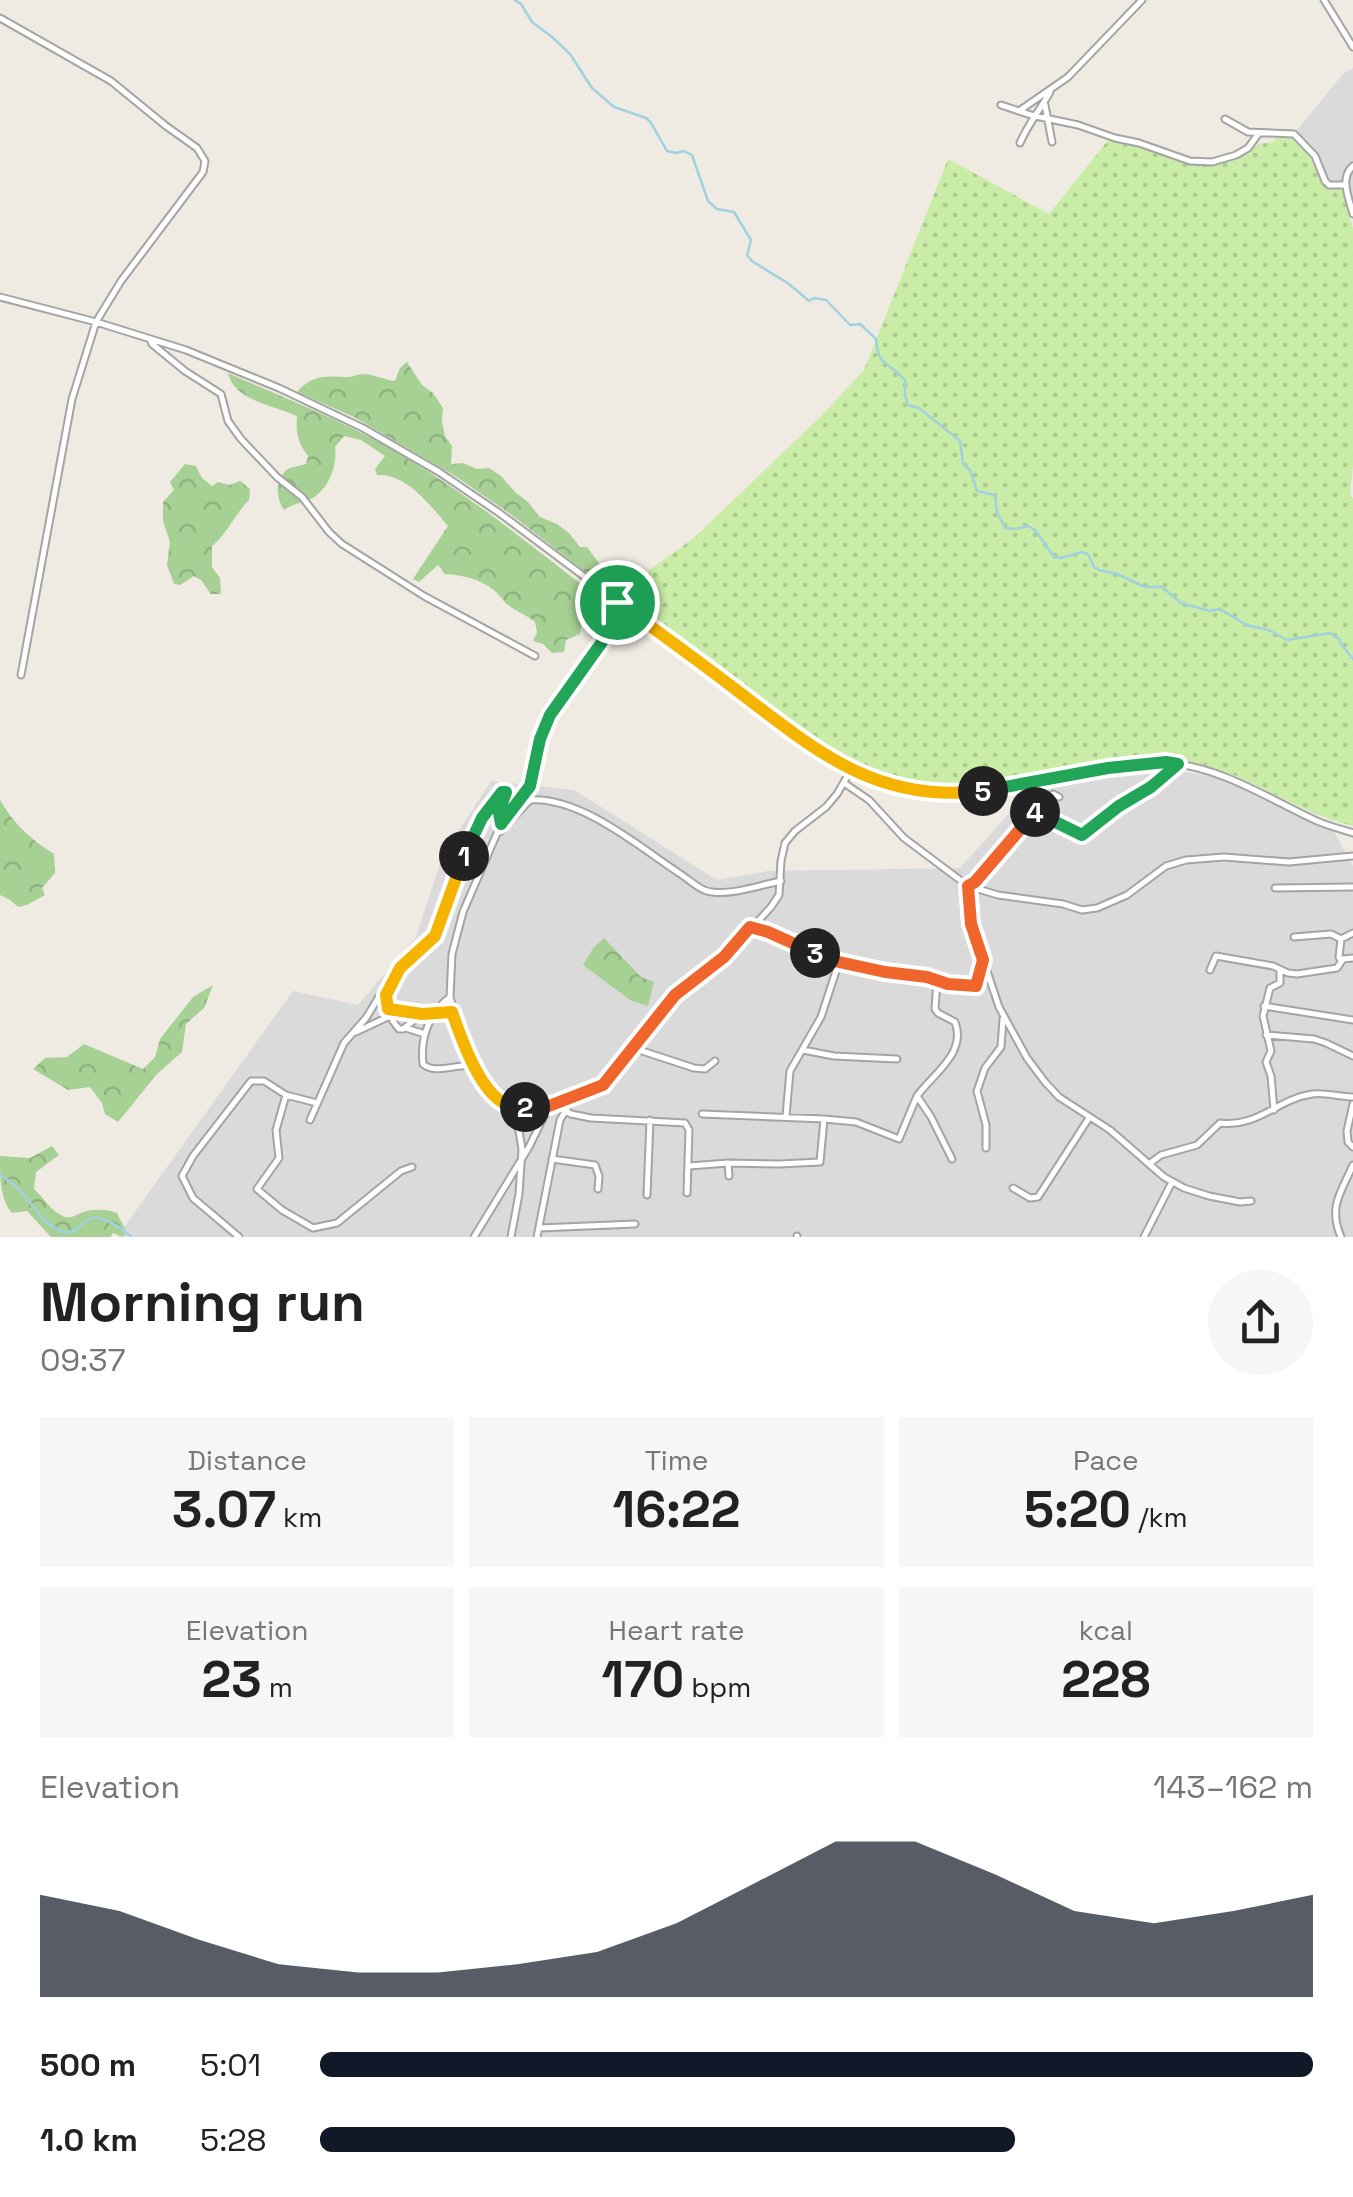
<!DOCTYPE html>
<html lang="en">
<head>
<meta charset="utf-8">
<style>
  body { margin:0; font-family:"Space Grotesk",sans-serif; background:#f6f6f6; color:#222; height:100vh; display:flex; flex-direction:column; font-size:38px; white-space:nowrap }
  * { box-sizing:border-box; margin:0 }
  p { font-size:32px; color:#767676 }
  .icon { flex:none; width:55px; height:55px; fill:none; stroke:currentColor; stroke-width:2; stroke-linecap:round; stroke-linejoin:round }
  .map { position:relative; height:1237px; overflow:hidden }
  .details { display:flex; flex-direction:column; background:#fff; flex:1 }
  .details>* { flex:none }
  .pin { position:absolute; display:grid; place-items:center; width:85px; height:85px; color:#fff; margin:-42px; border:5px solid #fff; border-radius:50%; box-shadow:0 2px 10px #0007 }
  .km { position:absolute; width:50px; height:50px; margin:-25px; border-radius:50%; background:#222; color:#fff; font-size:28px; line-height:50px; text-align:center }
  .round { display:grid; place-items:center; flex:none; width:105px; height:105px; border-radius:52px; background:#f6f6f6 }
  .summary { display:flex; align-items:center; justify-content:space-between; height:170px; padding:0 40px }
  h1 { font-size:55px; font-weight:700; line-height:75px }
  .metrics { display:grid; grid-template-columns:repeat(3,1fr); gap:15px; height:170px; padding:10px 40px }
  .metrics div { display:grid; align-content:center; border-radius:0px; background:#f6f6f6; text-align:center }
  .metrics b { font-size:50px; font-weight:700 }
  .metrics small { font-size:28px; font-weight:400 }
  .metrics p { font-size:28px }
  .chart { height:280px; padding:20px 40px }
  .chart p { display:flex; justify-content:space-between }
  .chart svg { width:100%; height:180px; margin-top:10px; fill:#111827; opacity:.7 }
  ul { padding:0 40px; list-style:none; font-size:32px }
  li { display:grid; grid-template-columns:160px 120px 1fr; align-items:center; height:75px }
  li i { height:25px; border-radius:12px; background:#111827 }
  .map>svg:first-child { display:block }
  .residential { fill:#dbdada }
  .grass { fill:url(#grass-dots) }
  .forest { fill:url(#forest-crowns) }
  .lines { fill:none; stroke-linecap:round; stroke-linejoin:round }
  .stream { stroke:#a1d1df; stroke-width:2.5 }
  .minor-casing { stroke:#a4a4a4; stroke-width:9 }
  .minor { stroke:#fff; stroke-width:5 }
  .split-1-casing { stroke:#fff; stroke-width:20 }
  .split-2-casing { stroke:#fff; stroke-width:20 }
  .split-3-casing { stroke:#fff; stroke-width:20 }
  .split-4-casing { stroke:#fff; stroke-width:20 }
  .split-5-casing { stroke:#fff; stroke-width:20 }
  .split-6-casing { stroke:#fff; stroke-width:20 }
  .split-1 { stroke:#22a559; stroke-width:12 }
  .split-2 { stroke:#f5b400; stroke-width:12 }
  .split-3 { stroke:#f0652b; stroke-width:12 }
  .split-4 { stroke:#f0652b; stroke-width:12 }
  .split-5 { stroke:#22a559; stroke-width:12 }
  .split-6 { stroke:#f5b400; stroke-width:12 }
</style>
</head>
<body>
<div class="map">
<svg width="1353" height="1237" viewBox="0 0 1353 1237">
  <defs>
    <pattern id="grass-dots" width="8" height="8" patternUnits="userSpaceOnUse" patternTransform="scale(2.5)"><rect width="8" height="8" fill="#c9eca6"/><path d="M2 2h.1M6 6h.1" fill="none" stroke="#acca8e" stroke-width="1.8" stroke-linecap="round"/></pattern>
    <pattern id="forest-crowns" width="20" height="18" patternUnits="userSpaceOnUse" patternTransform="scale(2.5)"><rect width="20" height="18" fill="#a7d095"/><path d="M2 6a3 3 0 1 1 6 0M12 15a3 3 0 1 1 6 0" fill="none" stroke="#8fb280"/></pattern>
  </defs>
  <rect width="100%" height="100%" fill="#efebe3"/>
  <path class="residential" d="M1353 68V209L1347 186 1329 185 1297 130 1344 73Z
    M1156 767 1221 778 1333 830 1353 866V1237H117L293 991 358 1005 416 937 442 857 491 781 574 790 717 880 768 871 960 868 1032 788Z"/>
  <path class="grass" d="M1278 135C1309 139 1310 163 1325 186L1330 189 1343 188 1353 229V466L1350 493 1353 499V826C1288 811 1235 761 1166 759 1136 758 1105 766 1075 772 1014 783 954 794 892 779 870 774 849 763 828 753L617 594 695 537 821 416 864 370 948 159 1049 214 1109 139 1153 150 1179 162 1204 165 1225 163 1248 153 1258 144 1273 142Z"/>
  <path class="forest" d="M407 362 422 385 433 393 443 408 442 422 445 436 452 446 451 464 463 463 477 469 489 468 501 476 515 492 528 502 540 517 557 524 569 533 580 547H587L601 566 609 572V580L601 584 509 513 455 476 354 417 297 392C312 374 326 376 348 377 353 377 358 374 364 374 373 374 385 380 395 381L400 368Z
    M228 373C289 400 351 424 408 459 476 500 538 551 600 599L593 613 582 621 580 634 566 640 564 652 552 653 543 644 533 641 537 632 535 622C527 615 517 612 508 605 504 602 501 597 497 593 484 580 463 575 445 574L438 565 419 582 413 579 448 526C430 505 406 473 377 475L375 469 385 456 361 440 344 436 335 447C338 467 327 494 306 501 297 504 293 504 284 510 276 498 274 479 288 469 294 466 300 466 306 464L308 456C297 442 296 433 297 416 274 405 234 401 228 373Z
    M185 464 196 466 202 478 212 486 218 482 230 485 240 481 250 489 249 500C235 514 227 534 212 546V567L220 578 221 594H211L201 580 194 576 180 585 174 584 167 565 170 542 163 521V502L174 490 170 482Z
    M0 800C13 823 31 840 54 854L55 873 42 888 45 895 27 905 18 907 10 900 0 895Z
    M604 938 641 977 654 982 648 1006 630 1000 583 965 594 947Z
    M213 985 204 1008 186 1024 182 1052 157 1074 118 1122 105 1114 102 1103 90 1087 68 1090 33 1069 45 1058 67 1057 84 1044 143 1069 155 1057 160 1039 193 997Z
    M52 1146 59 1155 36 1172 34 1189C43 1197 49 1208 59 1214 70 1221 73 1216 83 1212 93 1209 107 1209 117 1213L126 1231 123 1237 113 1233 111 1237H51L27 1211 12 1213C0 1199 0 1177 0 1156L30 1158Z"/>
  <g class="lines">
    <path class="stream" d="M515 0 521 4 532 22 552 37 570 54 592 88 614 107 646 118 651 123 667 151 676 153 684 151 692 155 708 201 717 209 734 212 751 240 747 255 752 261 789 284 809 301 814 298 826 300 850 325 860 324 876 339C878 368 889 361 905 380V395L908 405 919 408 960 441 963 464 970 470 977 491 995 495 997 512 1005 528 1016 529 1028 526 1035 530 1054 557 1061 558 1082 552 1088 554 1094 567 1099 570 1117 574 1145 587H1162L1181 603 1210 611 1220 609 1246 625 1269 630 1287 640 1330 633 1340 640 1341 644 1353 659
      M0 1174C4 1178 8 1180 13 1184 31 1198 40 1225 64 1232 79 1236 82 1215 98 1218 111 1220 122 1230 132 1237"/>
    <g class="minor-casing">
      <path id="minor" d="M1324 0 1353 47
        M0 18 111 81 166 126 197 148 205 161 203 172 121 281 96 322 72 399 21 675
        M1001 105 1031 115 1078 125 1115 138 1139 143 1190 161 1212 162 1236 155 1248 148 1259 133
        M1045 105 1052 142
        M1019 111 1068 77 1142 0
        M1225 119 1248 132 1294 134 1315 156 1325 181 1329 185H1346
        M1020 143C1028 124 1040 110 1050 92
        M1353 166C1339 178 1349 198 1353 214
        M0 297 96 322 186 350 279 388 363 428 439 472 498 512 813 748C907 809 975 794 1077 774 1105 769 1141 760 1168 763 1222 767 1269 799 1317 821 1328 826 1341 829 1353 833
        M150 339 152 344 185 371 221 394 228 421 241 439 277 477 302 497 329 532 342 544 424 596 535 656
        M617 602C606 619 609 626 602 642L550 715 540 739 530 786 501 824 463 912 452 954 450 997 461 1037 489 1089 498 1099 508 1105 522 1107 549 1106 603 1085 675 995 725 957 771 907 779 895 781 861 785 843 795 831 826 807 837 794 851 770
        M844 783 869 800 904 838 968 886 998 895 1063 904 1082 910 1097 908 1127 895 1166 866 1186 860 1224 857 1289 862 1353 856
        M1059 797 1053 794 1036 812 1083 835 1119 806 1151 787 1178 764
        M500 832 530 800C581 797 638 846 679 873 690 880 700 891 712 892 734 895 760 885 781 881
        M971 884 1036 812
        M968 886 971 923 999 1007 1027 1058 1045 1082 1059 1097 1110 1130 1164 1177 1184 1188 1209 1196 1240 1202 1251 1201
        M1275 888 1353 887
        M750 927C781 935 808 953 838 962 865 970 894 973 922 977 941 979 957 987 976 986L983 963
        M1294 937 1331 934 1341 939 1353 933
        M1341 939 1339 957 1341 960
        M1210 970 1216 956 1273 966 1288 973 1297 974 1337 968 1343 959 1353 958
        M397 975C384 997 382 1009 399 1029H403L422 1014
        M937 980 935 1009 938 1013 955 1022C967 1053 933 1074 917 1096L931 1117 952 1159
        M450 997C429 1013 420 1038 423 1064 435 1075 458 1063 475 1066
        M1264 1006 1353 1020
        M388 1009 422 1014 453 1012
        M406 1028 425 1034
        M356 1032 390 1016
        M1266 1035 1314 1039 1326 1043 1353 1056
        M633 1048 694 1068 705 1069 715 1061
        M803 1050 834 1056 897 1059
        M286 1095 317 1103
        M1353 1104 1347 1131 1348 1142 1353 1147
        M508 1105 519 1131 522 1149 519 1194 511 1237
        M1274 1110 1271 1076 1266 1062 1271 1051 1263 1016 1270 988 1280 983V970
        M566 1111 571 1114 591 1118 685 1123 689 1130 687 1193
        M702 1114 824 1119 820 1162 779 1164 728 1163
        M786 1116 790 1071 821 1017 839 962
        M824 1119 856 1122 899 1139 917 1096
        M310 1120 344 1043 366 1018 389 980 435 936 466 850 482 818 504 791 499 813 501 824
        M986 1148V1125L977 1091 985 1068 1001 1047 1003 1019
        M552 1159 595 1165 599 1176 598 1189
        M1149 1164 1161 1155 1197 1145 1220 1123C1257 1128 1278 1099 1312 1094 1326 1092 1339 1097 1353 1097
        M689 1166 728 1163 729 1176
        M1013 1188 1030 1198 1038 1197 1089 1118
        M647 1195 650 1120
        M539 1228 635 1224
        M797 1236V1237
        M239 1237 193 1198 182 1176 193 1156 251 1081H264L286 1095 276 1130 279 1158 257 1189 282 1210 313 1228 337 1223 401 1171 412 1167
        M474 1237 529 1147 549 1106
        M537 1237 560 1120 572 1100
        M1144 1237 1172 1182
        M1341 1237C1328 1207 1341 1192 1353 1165"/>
    </g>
    <use href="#minor" class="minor"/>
  </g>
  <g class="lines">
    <g class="split-1-casing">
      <path id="split-1" d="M464 856 482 818 502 792H506L499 813 501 824 530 786 540 739 550 715 602 642C610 626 606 619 617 602"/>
    </g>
    <g class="split-2-casing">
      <path id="split-2" d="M464 856 435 936 400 968 386 995 388 1009 422 1014 452 1012C461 1038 478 1087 502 1102 509 1106 516 1106 525 1107"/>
    </g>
    <g class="split-3-casing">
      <path id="split-3" d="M525 1107 549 1106 603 1085 675 995 724 957 750 927 768 932 815 953"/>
    </g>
    <g class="split-4-casing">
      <path id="split-4" d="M815 953 839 962 885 972 927 977 948 984 976 986 983 960 971 924 968 886 975 882 1035 812"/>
    </g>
    <g class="split-5-casing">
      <path id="split-5" d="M983 791 1108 768 1166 762 1178 764 1151 787 1119 806 1082 835 1035 812"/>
    </g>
    <g class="split-6-casing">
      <path id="split-6" d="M617 602C657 631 696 659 735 689 814 749 875 804 983 791"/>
    </g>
    <use href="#split-1" class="split-1"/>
    <use href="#split-2" class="split-2"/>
    <use href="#split-3" class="split-3"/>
    <use href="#split-4" class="split-4"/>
    <use href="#split-5" class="split-5"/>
    <use href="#split-6" class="split-6"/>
  </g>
</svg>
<div class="pin" style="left:617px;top:602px;background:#1e9e55"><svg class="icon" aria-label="arrive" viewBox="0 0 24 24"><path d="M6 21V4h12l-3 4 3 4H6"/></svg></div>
<b class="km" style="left:464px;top:856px">1</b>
<b class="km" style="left:525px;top:1107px">2</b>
<b class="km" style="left:815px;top:953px">3</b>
<b class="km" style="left:1035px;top:812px">4</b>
<b class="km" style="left:983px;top:791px">5</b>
</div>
<section class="details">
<div class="summary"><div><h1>Morning run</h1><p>09:37</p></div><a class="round"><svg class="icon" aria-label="share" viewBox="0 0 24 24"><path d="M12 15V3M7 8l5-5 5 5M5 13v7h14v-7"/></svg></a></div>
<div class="metrics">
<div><p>Distance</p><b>3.07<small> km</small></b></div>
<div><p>Time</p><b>16:22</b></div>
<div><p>Pace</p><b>5:20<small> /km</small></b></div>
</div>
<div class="metrics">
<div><p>Elevation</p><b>23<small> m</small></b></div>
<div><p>Heart rate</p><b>170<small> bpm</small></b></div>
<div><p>kcal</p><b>228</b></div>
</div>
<div class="chart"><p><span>Elevation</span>143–162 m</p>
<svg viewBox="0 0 160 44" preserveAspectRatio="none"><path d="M0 44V19L10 23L20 30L30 36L40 38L50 38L60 36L70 33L80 26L90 16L100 6L110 6L120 14L130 23L140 26L150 23L160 19V44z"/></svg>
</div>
<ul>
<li><b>500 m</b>5:01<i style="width:100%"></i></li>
<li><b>1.0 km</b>5:28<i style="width:70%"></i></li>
</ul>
</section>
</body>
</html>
